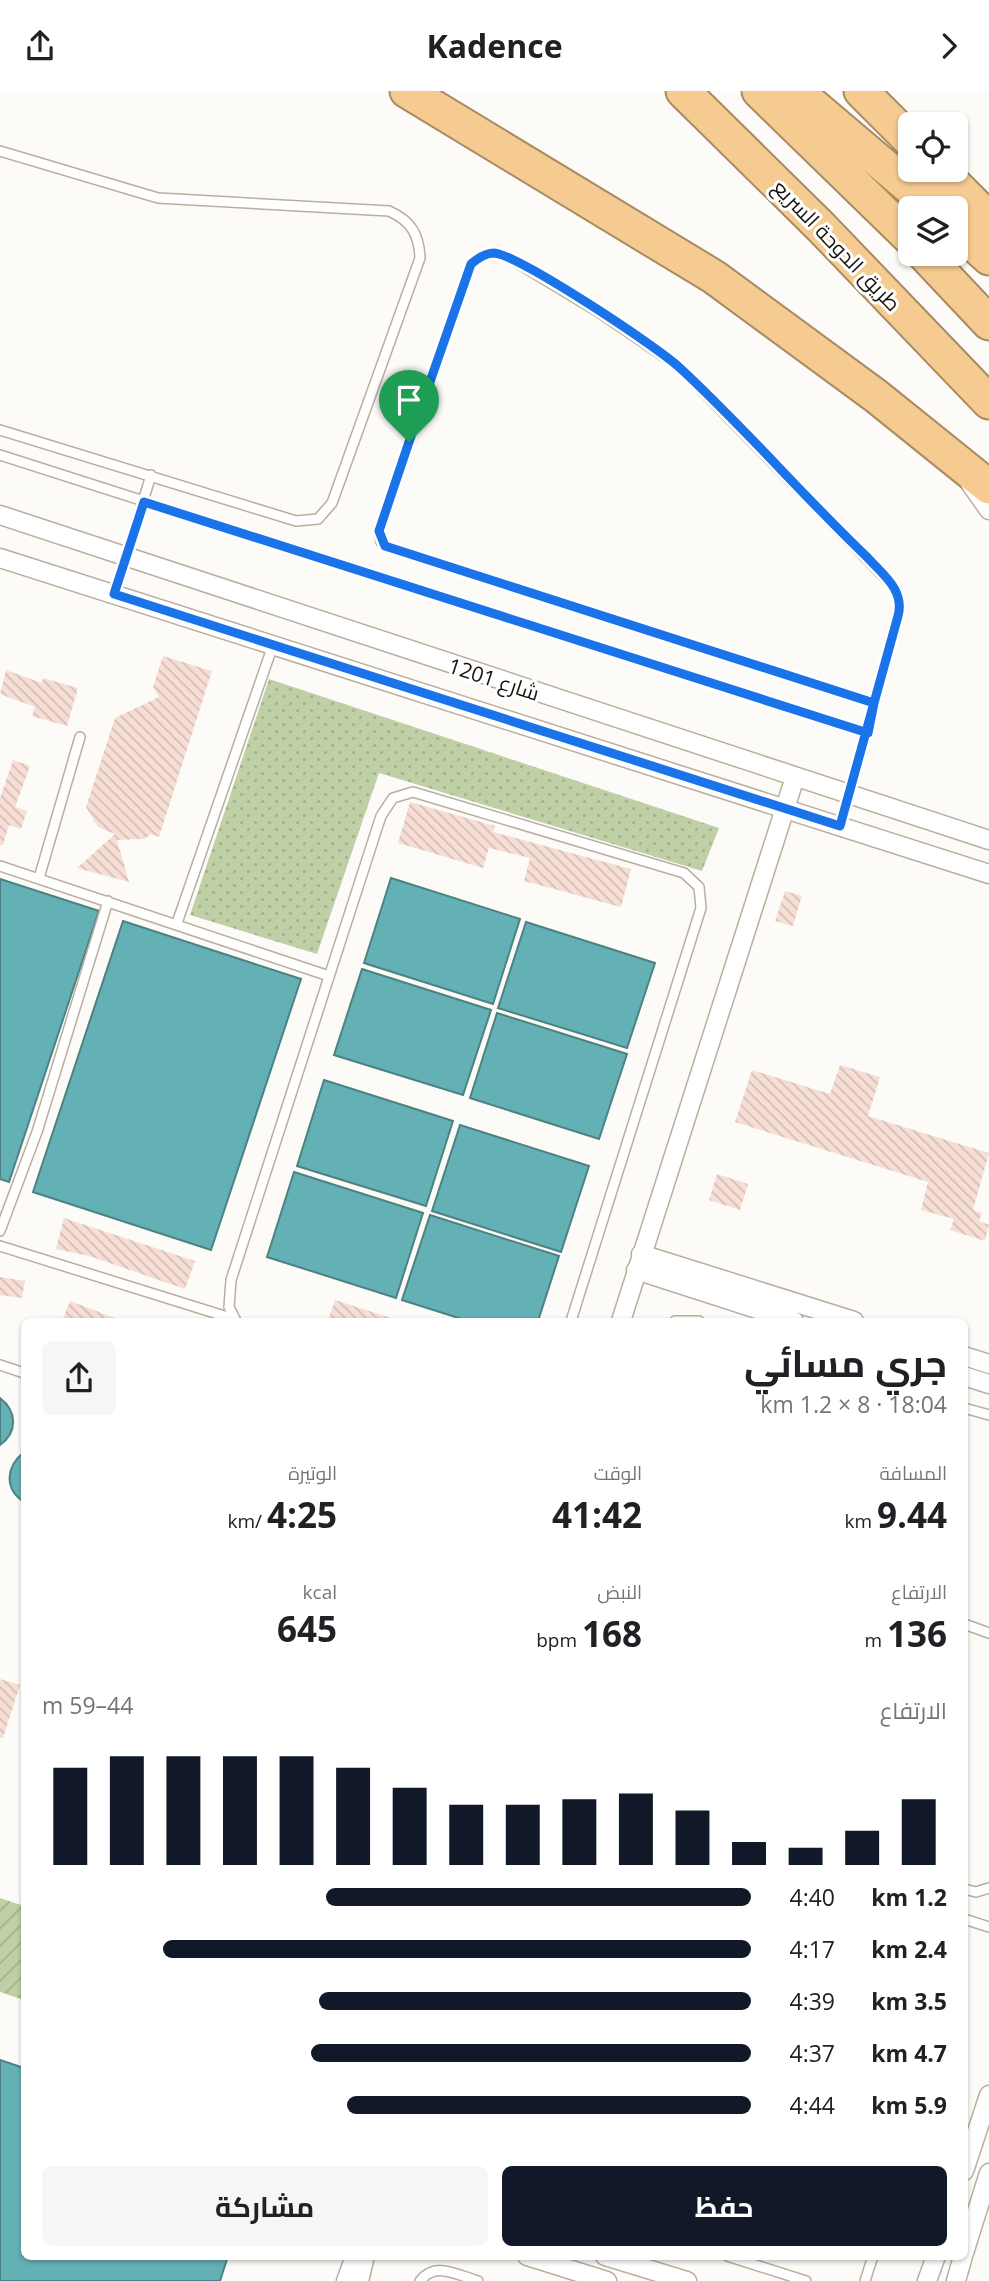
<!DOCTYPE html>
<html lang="ar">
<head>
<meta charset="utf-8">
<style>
  body { margin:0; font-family:"Open Sans",Cairo,sans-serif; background:#f6f6f6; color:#202124; direction:rtl; height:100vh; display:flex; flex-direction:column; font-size:26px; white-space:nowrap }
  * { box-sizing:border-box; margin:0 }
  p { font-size:23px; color:#757577 }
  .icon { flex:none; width:38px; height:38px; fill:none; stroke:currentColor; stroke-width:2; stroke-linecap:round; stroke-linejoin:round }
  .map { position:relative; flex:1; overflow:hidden; direction:ltr }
  .sheet { position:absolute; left:21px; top:1227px; width:947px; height:942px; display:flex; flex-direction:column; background:#fff; border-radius:10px; box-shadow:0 2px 5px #0004; direction:rtl }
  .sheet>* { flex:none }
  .fabs { position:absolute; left:898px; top:21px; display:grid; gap:14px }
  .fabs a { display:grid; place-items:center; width:70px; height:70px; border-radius:10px; background:#fff; box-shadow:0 2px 5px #0004; font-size:35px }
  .pin { position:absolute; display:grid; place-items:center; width:60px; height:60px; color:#fff; margin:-72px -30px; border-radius:50% 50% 50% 0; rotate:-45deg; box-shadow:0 0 7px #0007 }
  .pin .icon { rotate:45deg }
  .round { display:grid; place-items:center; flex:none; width:74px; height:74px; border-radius:10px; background:#f6f6f6 }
  .head { display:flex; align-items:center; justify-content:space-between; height:119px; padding:0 21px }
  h1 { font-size:38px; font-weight:700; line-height:52px }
  .stats { display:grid; grid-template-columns:repeat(3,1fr); gap:10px; height:119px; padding:7px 21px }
  .stats div { display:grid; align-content:center }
  .stats b { font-size:35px; font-weight:700 }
  .stats small { font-size:19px; font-weight:400 }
  .stats p { font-size:19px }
  .chart { height:196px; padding:14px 21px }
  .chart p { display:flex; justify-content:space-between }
  .chart svg { width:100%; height:126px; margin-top:7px; stroke:#111827; stroke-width:6 }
  .cta { display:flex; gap:14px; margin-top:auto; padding:14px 21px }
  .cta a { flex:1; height:80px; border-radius:10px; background:#111827; color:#fff; font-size:28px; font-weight:700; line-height:80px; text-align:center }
  .cta a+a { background:#f6f6f6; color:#202124 }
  ul { padding:0 21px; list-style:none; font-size:23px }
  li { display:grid; grid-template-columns:112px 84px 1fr; align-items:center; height:52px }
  li i { height:18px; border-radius:9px; background:#111827 }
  header { display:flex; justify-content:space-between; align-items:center; height:91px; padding:0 21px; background:#fff; font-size:32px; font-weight:700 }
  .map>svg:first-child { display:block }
  .grass { fill:url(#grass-dots) }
  .garden { fill:url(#garden-furrows) }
  .water { fill:#64b1b5; stroke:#4d8283; stroke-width:2 }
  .building { fill:url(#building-back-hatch) }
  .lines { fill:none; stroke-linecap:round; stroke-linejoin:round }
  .service-casing { stroke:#baaea0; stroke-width:12 }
  .minor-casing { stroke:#baaea0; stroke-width:21 }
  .motorway-casing { stroke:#a88b63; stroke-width:37 }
  .service { stroke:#fff; stroke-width:9 }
  .minor { stroke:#fff; stroke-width:18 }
  .motorway { stroke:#f5cb91; stroke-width:33 }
  .route-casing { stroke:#fff; stroke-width:14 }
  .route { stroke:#1a73e8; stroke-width:9 }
  .labels { text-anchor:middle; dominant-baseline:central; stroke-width:6; stroke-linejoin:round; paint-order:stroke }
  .street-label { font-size:21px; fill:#18130e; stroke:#fff }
</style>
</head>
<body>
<header><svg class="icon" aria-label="forward" viewBox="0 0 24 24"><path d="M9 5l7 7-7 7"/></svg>Kadence<svg class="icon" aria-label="share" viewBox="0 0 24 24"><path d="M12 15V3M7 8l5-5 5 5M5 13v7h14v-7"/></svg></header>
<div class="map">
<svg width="989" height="2190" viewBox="0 0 989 2190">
  <defs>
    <pattern id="grass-dots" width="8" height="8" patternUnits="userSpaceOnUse" patternTransform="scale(1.75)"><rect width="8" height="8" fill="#bfd0a7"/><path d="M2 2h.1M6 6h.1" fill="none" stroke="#a3b28f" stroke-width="1.8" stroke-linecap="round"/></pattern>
    <pattern id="garden-furrows" width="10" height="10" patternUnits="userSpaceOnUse" patternTransform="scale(1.75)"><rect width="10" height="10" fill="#bfd0a7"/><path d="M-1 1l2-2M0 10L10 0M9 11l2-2" fill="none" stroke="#a3b28f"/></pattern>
    <pattern id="building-back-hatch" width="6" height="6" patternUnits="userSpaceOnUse" patternTransform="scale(1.75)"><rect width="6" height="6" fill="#f7ded5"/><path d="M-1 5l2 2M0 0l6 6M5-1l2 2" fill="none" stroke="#d3beb6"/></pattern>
  </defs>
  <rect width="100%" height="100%" fill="#fdfbf8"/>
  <path class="grass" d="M269 588 719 737 702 780 379 682 317 863 190 824Z"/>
  <path class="garden" d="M0 1807 24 1815V1909L0 1901Z"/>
  <path class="water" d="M391 787 520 828 493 913 364 872Z
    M0 788 99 820 9 1091 0 1088Z
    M123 830 301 888 211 1159 33 1101Z
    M526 831 655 872 627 957 498 917Z
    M362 878 491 919 463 1004 334 964Z
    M497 922 627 963 599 1048 470 1007Z
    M324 989 453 1030 426 1115 297 1075Z
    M460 1034 589 1075 561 1161 432 1120Z
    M294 1081 423 1122 396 1207 267 1166Z
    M430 1124 559 1165 538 1230H468L402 1209Z
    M0 1307C17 1320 18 1341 0 1354Z
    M23 1362H24V1411C4 1398 6 1376 23 1362Z
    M0 1969 24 1977V2165H228L220 2190H0Z"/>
  <path class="building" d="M163 565 212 580 159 746 151 743 144 748 117 749 129 791 77 777 115 743 98 736 86 716 115 627 159 606 153 596Z
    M6 579 42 592 43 587 78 597 67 635 32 625 35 616 0 603Z
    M13 669 30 675 15 716 27 720 21 738 9 734 3 754H0V707Z
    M410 711 495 735 493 741 631 778 621 816 524 790 530 767 489 757 483 777 398 752Z
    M785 800 802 805 793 835 775 830Z
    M840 974 880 986 868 1025 989 1062 973 1119 982 1122 979 1130 989 1134 985 1150 950 1139 954 1128 921 1119 928 1091 735 1031 752 979 830 1003Z
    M717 1083 748 1093 740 1119 709 1109Z
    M64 1127 195 1170 185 1198 89 1165 56 1158Z
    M0 1186 25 1190 22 1207 0 1204Z
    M335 1209 391 1227V1230H328Z
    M70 1210 120 1229 119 1230H62Z
    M0 1588 20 1594 3 1647H0Z"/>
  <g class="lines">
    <g class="service-casing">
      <path id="service" d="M0 60 158 107 389 120C411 130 419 143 420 167L332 412 318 428 296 430 0 339
        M0 364 868 642
        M115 503 151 384
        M840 735 900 516 896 498 678 275 597 220 504 164C489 161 482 164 471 173L379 440 381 451 390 457 874 612
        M0 775 329 885
        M39 787 80 646
        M177 832 273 554
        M0 1140 37 1041 108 810
        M0 1155 234 1228
        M236 1230 229 1216 231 1189 381 725 393 707 413 701 684 782 699 796 701 817 571 1230
        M675 1230H699
        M0 1274 24 1282
        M964 1317 989 1324
        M964 1533 989 1542
        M964 1798 976 1801 989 1797
        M964 1828 989 1836
        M727 2165 806 2190
        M420 2190C436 2170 457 2184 478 2190
        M865 2190 873 2165"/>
    </g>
    <g class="minor-casing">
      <path id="minor" d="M970 392 989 419
        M0 424 989 749
        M0 467 989 783
        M641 1163 854 1230
        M636 1179 794 1230
        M621 1230 795 686
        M964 1265 989 1273
        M964 1285 989 1293
        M964 2080 989 2004
        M964 2162 989 2082
        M527 2165 607 2190
        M605 2165 687 2190
        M346 2190 355 2165
        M359 2190 365 2165
        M927 2190 936 2165
        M956 2190 963 2165"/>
    </g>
    <g class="motorway-casing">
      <path id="motorway" d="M407 0 714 186 876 305 989 396
        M683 0 821 136 989 311
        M759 0 910 147
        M796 0 934 117
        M861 0 910 49
        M940 79 989 128
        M956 137 989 167
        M924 163 989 232"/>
    </g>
    <use href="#service" class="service"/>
    <use href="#minor" class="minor"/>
    <use href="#motorway" class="motorway"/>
  </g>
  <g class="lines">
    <g class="route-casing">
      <path id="route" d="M409 351 379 440 385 455 874 612 868 642 144 411 114 503 840 735 898 525C905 499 883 484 867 466 803 405 745 337 680 277 658 256 519 164 494 162 485 162 478 167 471 173L409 351"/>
    </g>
    <use href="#route" class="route"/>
  </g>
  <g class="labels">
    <g class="street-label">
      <text transform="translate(837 154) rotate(46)">طريق الدوحة السريع</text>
      <text transform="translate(494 588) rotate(18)">شارع 1201</text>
    </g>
  </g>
</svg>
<div class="fabs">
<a><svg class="icon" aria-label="locate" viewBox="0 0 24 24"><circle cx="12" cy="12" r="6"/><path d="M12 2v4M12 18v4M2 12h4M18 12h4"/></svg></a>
<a><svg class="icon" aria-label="layers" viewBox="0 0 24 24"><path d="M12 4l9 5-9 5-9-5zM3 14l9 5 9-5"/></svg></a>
</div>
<div class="pin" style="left:409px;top:351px;background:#1e9e55"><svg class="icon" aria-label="arrive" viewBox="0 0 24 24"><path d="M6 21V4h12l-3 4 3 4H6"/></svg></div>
<section class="sheet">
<div class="head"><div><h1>جري مسائي</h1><p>18:04 · 8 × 1.2 km</p></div><a class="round"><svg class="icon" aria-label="share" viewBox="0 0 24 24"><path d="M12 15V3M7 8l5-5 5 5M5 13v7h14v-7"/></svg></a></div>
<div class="stats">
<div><p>المسافة</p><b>9.44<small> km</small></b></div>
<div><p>الوقت</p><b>41:42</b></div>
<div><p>الوتيرة</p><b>4:25<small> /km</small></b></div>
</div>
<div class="stats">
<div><p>الارتفاع</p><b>136<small> m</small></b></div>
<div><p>النبض</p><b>168<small> bpm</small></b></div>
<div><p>kcal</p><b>645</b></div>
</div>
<div class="chart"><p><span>الارتفاع</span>44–59 m</p>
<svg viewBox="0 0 160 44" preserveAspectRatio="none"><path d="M5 44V10M15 44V6M25 44V6M35 44V6M45 44V6M55 44V10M65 44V17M75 44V23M85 44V23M95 44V21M105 44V19M115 44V25M125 44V36M135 44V38M145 44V32M155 44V21"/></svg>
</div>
<ul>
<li><b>1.2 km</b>4:40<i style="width:60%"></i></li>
<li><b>2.4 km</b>4:17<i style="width:83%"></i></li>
<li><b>3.5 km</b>4:39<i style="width:61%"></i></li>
<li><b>4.7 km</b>4:37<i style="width:62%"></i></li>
<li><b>5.9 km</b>4:44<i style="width:57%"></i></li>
</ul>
<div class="cta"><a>حفظ</a><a>مشاركة</a></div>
</section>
</div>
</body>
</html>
